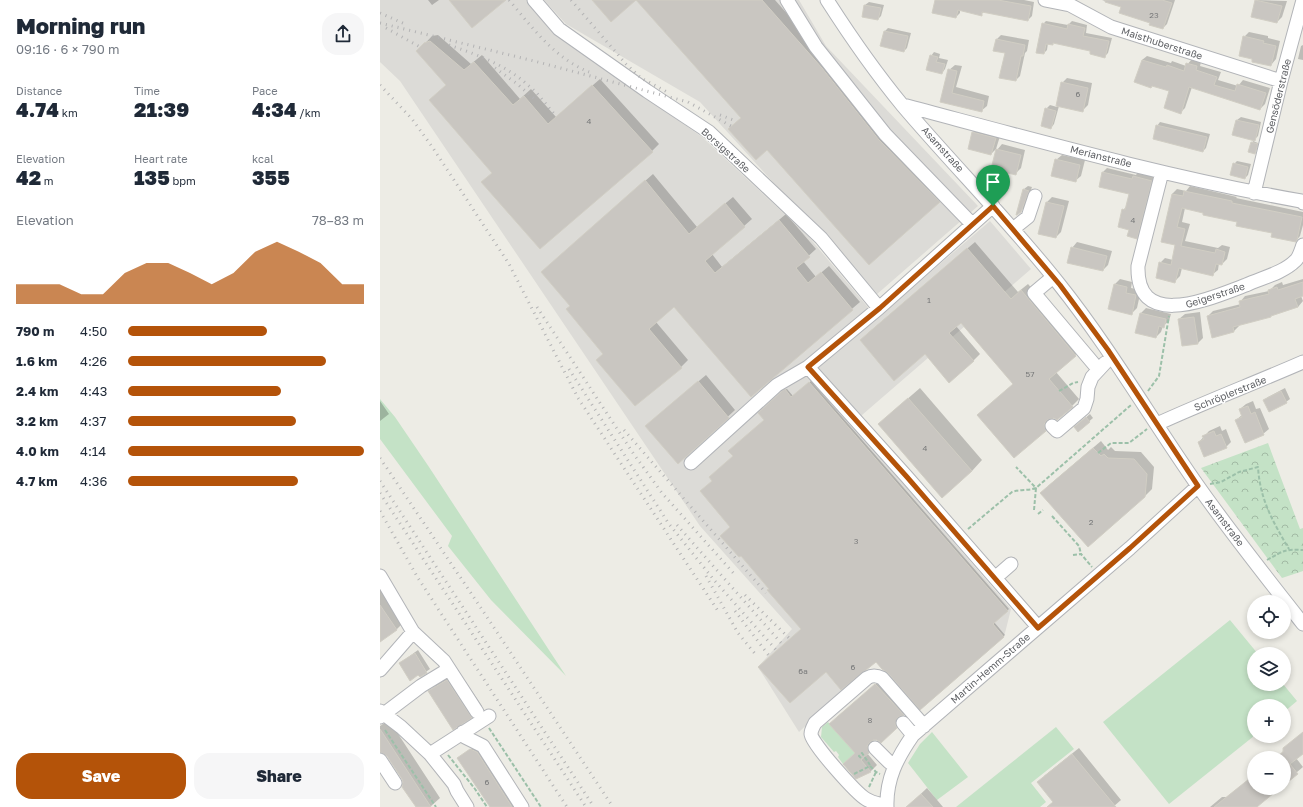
<!DOCTYPE html>
<html lang="en">
<head>
<meta charset="utf-8">
<style>
  body { margin:0; font-family:"Golos Text",sans-serif; background:#f6f6f7; color:#1f2937; height:100vh; display:flex; flex-direction:column; font-size:15px; white-space:nowrap }
  * { box-sizing:border-box; margin:0 }
  p { font-size:13px; color:#747a83 }
  .icon { flex:none; width:22px; height:22px; fill:none; stroke:currentColor; stroke-width:2; stroke-linecap:round; stroke-linejoin:round }
  .map { position:relative; flex:1; overflow:hidden }
  .side { display:flex; flex-direction:column; background:#fff; width:380px }
  .side>* { flex:none }
  .buttons { position:absolute; left:867px; top:595px; display:grid; gap:8px }
  .buttons a { display:grid; place-items:center; width:44px; height:44px; border-radius:50%; background:#fff; box-shadow:0 2px 6px #0003; font-size:20px }
  .pin { position:absolute; display:grid; place-items:center; width:34px; height:34px; color:#fff; margin:-41px -17px; border-radius:50% 50% 50% 0; rotate:-45deg; box-shadow:0 0 4px #0007 }
  .pin .icon { rotate:45deg }
  .round { display:grid; place-items:center; flex:none; width:42px; height:42px; border-radius:16px; background:#f6f6f7 }
  .overview { display:flex; align-items:center; justify-content:space-between; height:68px; padding:0 16px }
  h1 { font-size:22px; font-weight:800; line-height:30px }
  .metrics { display:grid; grid-template-columns:repeat(3,1fr); gap:6px; height:68px; padding:4px 16px }
  .metrics div { display:grid; align-content:center }
  .metrics b { font-size:20px; font-weight:800 }
  .metrics small { font-size:11px; font-weight:400 }
  .metrics p { font-size:11px }
  .chart { height:112px; padding:8px 16px }
  .chart p { display:flex; justify-content:space-between }
  .chart svg { width:100%; height:72px; margin-top:4px; fill:#b45309; opacity:.7 }
  .button { display:flex; gap:8px; margin-top:auto; padding:8px 16px }
  .button a { flex:1; height:46px; border-radius:16px; background:#b45309; color:#fff; font-size:16px; font-weight:800; line-height:46px; text-align:center }
  .button a+a { background:#f6f6f7; color:#1f2937 }
  ul { padding:0 16px; list-style:none; font-size:13px }
  li { display:grid; grid-template-columns:64px 48px 1fr; align-items:center; height:30px }
  li i { height:10px; border-radius:5px; background:#b45309 }
  main { display:flex; flex:1; min-height:0 }
  .map>svg:first-child { display:block }
  .industrial { fill:#dcdbd7 }
  .grass { fill:#c4e2c6 }
  .forest { fill:url(#forest-crowns) }
  .shadow { fill:#0003 }
  .building { fill:#c9c6c1; stroke:#d1cec4 }
  .lines { fill:none; stroke-linecap:round; stroke-linejoin:round }
  .minor-casing { stroke:#b2b4b8; stroke-width:15 }
  .path { stroke:#9cc0a9; stroke-width:2; stroke-dasharray:4 2; stroke-linecap:butt }
  .minor { stroke:#fff; stroke-width:13 }
  .rail { stroke:#b3b3b4; stroke-width:3; stroke-dasharray:1 5; stroke-linecap:butt }
  .route-casing { stroke:#fff; stroke-width:8 }
  .route { stroke:#b45309; stroke-width:5 }
  .labels { text-anchor:middle; dominant-baseline:central; stroke-width:3; stroke-linejoin:round; paint-order:stroke }
  .number-label { font-size:8px; fill:#78797a }
  .street-label { font-size:10px; fill:#5d5f63; stroke:#fff }
</style>
</head>
<body>
<main>
<section class="side">
<div class="overview"><div><h1>Morning run</h1><p>09:16 · 6 × 790 m</p></div><a class="round"><svg class="icon" aria-label="share" viewBox="0 0 24 24"><path d="M12 15V3M7 8l5-5 5 5M5 13v7h14v-7"/></svg></a></div>
<div class="metrics">
<div><p>Distance</p><b>4.74<small> km</small></b></div>
<div><p>Time</p><b>21:39</b></div>
<div><p>Pace</p><b>4:34<small> /km</small></b></div>
</div>
<div class="metrics">
<div><p>Elevation</p><b>42<small> m</small></b></div>
<div><p>Heart rate</p><b>135<small> bpm</small></b></div>
<div><p>kcal</p><b>355</b></div>
</div>
<div class="chart"><p><span>Elevation</span>78–83 m</p>
<svg viewBox="0 0 160 44" preserveAspectRatio="none"><path d="M0 44V32L10 32L20 32L30 38L40 38L50 25L60 19L70 19L80 25L90 32L100 25L110 12L120 6L130 12L140 19L150 32L160 32V44z"/></svg>
</div>
<ul>
<li><b>790 m</b>4:50<i style="width:59%"></i></li>
<li><b>1.6 km</b>4:26<i style="width:84%"></i></li>
<li><b>2.4 km</b>4:43<i style="width:65%"></i></li>
<li><b>3.2 km</b>4:37<i style="width:71%"></i></li>
<li><b>4.0 km</b>4:14<i style="width:100%"></i></li>
<li><b>4.7 km</b>4:36<i style="width:72%"></i></li>
</ul>
<div class="button"><a>Save</a><a>Share</a></div>
</section>
<div class="map">
<svg width="923" height="807" viewBox="0 0 923 807">
  <defs>
    <pattern id="forest-crowns" width="20" height="18" patternUnits="userSpaceOnUse"><rect width="20" height="18" fill="#c4e2c6"/><path d="M2 6a3 3 0 1 1 6 0M12 15a3 3 0 1 1 6 0" fill="none" stroke="#a2baa4"/></pattern>
  </defs>
  <rect width="100%" height="100%" fill="#edece5"/>
  <path class="industrial" d="M0 0H149L175 34 322 137 428 236 497 318 610 221 651 269 482 415 475 427 631 609 624 637 539 711 496 662 462 691 419 732 378 667 412 629 320 526 20 81 0 62Z
    M164 0H419L446 46 598 206 496 295 320 102 186 24Z"/>
  <path class="grass" d="M0 399 15 417 49 467 186 676 111 600 68 546 72 536 0 439Z
    M850 620 878 654H874V684H903L917 701 904 712V706H874V736L789 804 723 722Z
    M448 722 475 753 463 764 458 757 459 755 456 751 454 752 441 737 442 727Z
    M676 727 694 749 651 783 666 802 660 807H576Z
    M552 732 588 777 557 800 528 763 540 744Z"/>
  <path class="forest" d="M888 443 920 529 923 528V571L902 578 821 468Z"/>
  <path class="shadow" d="M48 0H59L52 5Z
    M257 0H395L566 194 559 201 387 148 349 129 362 117Z
    M556 0H644L654 2 652 16 648 20 604 12 601 14 580 10V13L576 17Z
    M722 0H795L787 24 783 28 742 6Z
    M876 0 907 1 902 17 897 22 872 16Z
    M489 2 504 5 501 16 498 19 483 16 485 5Z
    M666 21 688 25 692 21 707 25 706 33 732 38 728 53 725 56 712 50 674 42 672 44 668 43 667 50 664 53 663 24Z
    M508 28 531 33 527 48 524 51 501 46 505 31Z
    M869 32 888 36V38L900 41 896 59 891 65 864 37Z
    M58 35 91 64 102 55 140 99 151 89 176 117 220 79 279 144 272 151 113 172 67 85 38 51 52 36Z
    M621 35 649 40 647 51 645 53 640 76 636 80 626 52 614 50 617 39Z
    M923 45V60L918 59 921 46Z
    M554 52 560 54 559 58 568 60 565 69 562 73 551 56Z
    M767 56 791 63 792 61 806 66 812 59 821 62 820 66 841 72 838 80 858 86 863 80 890 88 885 104 880 109 812 87 805 108 801 112 791 91 762 60Z
    M575 65 582 66 576 87 609 96 607 106 601 111 561 101 569 70Z
    M687 78 712 83 708 105 702 111 679 106 674 124 671 128 666 109 670 105 677 107 682 83Z
    M861 117 881 122 878 136 874 140 857 120Z
    M780 122 830 134 826 148 823 151 777 126Z
    M598 127 621 133 616 149 611 154 589 148 593 132Z
    M873 141 878 143 875 153 872 143Z
    M622 144 645 150 641 168 635 174 617 150Z
    M682 155 705 160 701 176 695 181 676 160Z
    M857 161 871 164 868 175 865 178 854 164Z
    M727 168 756 175 758 172 775 177 761 234 756 238 750 229 743 210 746 207 750 193 720 186 723 172Z
    M273 174 317 227 353 197 372 219 332 254 342 267 406 214 436 249 423 261 436 277 449 266 480 302 371 395 295 306 276 322 308 360 301 367 217 360 224 353 191 306 170 265Z
    M648 186 652 187 644 208 637 214 644 189Z
    M810 186 857 197 856 198 923 212V225L920 236 916 241 858 221 805 208 802 222 810 224 805 241 838 248 842 245 850 247 847 259 842 264 839 263 838 270 833 274 802 268 800 276 795 281 780 263 785 258 793 260 797 245 792 194 797 189 806 191Z
    M672 197 689 201 681 232 676 237 659 233 667 202Z
    M595 242 638 292 648 284 703 348 676 372 699 399 692 406 671 418 672 423 665 430 598 415 634 384 581 322 576 326 600 354 593 361 545 353 488 333Z
    M697 242 732 251 728 265 723 270 692 248Z
    M740 279 752 282 751 288 761 290 757 308 751 314 729 308 735 284Z
    M923 279V295L921 296 923 301 918 307 858 324 859 326 853 332 828 316 833 311 861 304 860 302 865 296 889 291 895 285 902 282 903 285Z
    M766 308 791 314 789 321 783 326 781 332 776 337 761 313Z
    M820 312 823 338 818 343 803 345 799 319 805 314Z
    M326 375 355 410 298 463 274 419Z
    M431 381 629 609 614 622 625 635 540 708 509 672 496 660 423 629 361 554 352 527 333 481 385 420 404 390 407 389 413 396Z
    M540 388 602 460 592 471 510 414Z
    M905 388 910 399 906 402 884 400 888 397Z
    M0 401 9 414 0 421Z
    M873 401 876 409 880 408 889 429 883 434 856 420 862 415 860 409 866 404Z
    M710 414 713 418 698 431V424Z
    M840 426 842 431 846 429 851 442 846 447 819 442 829 431Z
    M721 441 728 450 731 447 735 451 761 452 774 467 772 489 765 496 668 486Z
    M0 589 23 623 16 630 0 635Z
    M38 650 50 669 40 676 20 663Z
    M78 670 102 706 91 717 50 691 61 680Z
    M503 678 530 708 522 715 521 717 523 721 516 728 498 739H493L495 745 487 753 497 765 491 771 477 777 476 753 457 717Z
    M9 720 60 798 50 807H37L24 782 7 755 0 751V726Z
    M923 732V752L916 758 923 767 904 783V758H896Z
    M95 746 101 749 138 807H111L78 758Z
    M699 748 741 800 733 807H667L674 801 664 776Z
    M874 775V788H898L875 807H830L842 797H847Z
    M547 788 563 807H527L528 806Z"/>
  <path class="building" d="M69 0H126L92 28Z
    M212 0H382L442 68 499 140 560 202 489 265 387 150 376 160 348 129 361 118 256 0 231 22Z
    M555 0H618L651 6 648 21 602 12V16L578 10 576 18 552 13Z
    M725 0H782L792 3 783 29 769 25 770 23 739 13 741 7 725 2Z
    M875 0 902 6 897 23 871 17Z
    M484 5 501 8 498 20 482 17Z
    M662 23 687 29 688 24 705 28 703 36 729 41 725 58 710 54V51L673 43V45L666 44 664 54 656 53Z
    M504 31 528 36 524 52 500 46Z
    M863 36 884 41 883 43 896 46 891 66 872 62V59L859 56Z
    M616 39 645 45 643 56H641L636 81 619 78 625 53 613 51Z
    M50 41 84 70 94 62 133 105 144 96 168 124 212 85 273 152 160 249 101 182 112 173 49 100 66 85 36 51 44 43Z
    M550 55 558 57 556 62 565 64 562 74 546 70Z
    M762 60 786 67 787 65 804 71 806 63 817 66 816 70 837 77 834 85 855 91 857 84 886 93 880 110 809 87 801 114 784 108 789 91 772 86 771 88 754 82Z
    M568 69 577 71 572 93 604 101 602 112 560 102Z
    M681 82 708 88 703 112 676 106Z
    M665 108 676 111 671 129 661 126Z
    M856 120 879 125 875 141 852 135Z
    M776 125 827 137 823 152 773 139Z
    M592 132 616 138 611 155 588 149Z
    M871 142 878 144 875 154 868 152Z
    M616 149 641 155 636 175 611 169Z
    M675 159 700 165 696 182 671 176Z
    M853 163 868 167 865 179 850 175Z
    M722 172 752 179 753 176 772 181 757 239 747 236 749 230 738 227 742 209 745 210 749 194 719 187Z
    M265 180 309 234 345 203 365 227 325 261 335 273 399 220 430 257 416 268 428 283 441 272 473 310 371 397 294 307 269 329 302 368 255 406 216 360 223 354 186 309 190 306 161 272Z
    M643 189 649 191 641 212 637 215H636Z
    M804 191 852 201V203L922 217 917 240 916 242 891 237 892 233 856 226 857 222 823 215V213L802 208 797 227 805 229 801 246 835 253 836 249 845 252 842 265 836 264 833 276 799 268 795 283 776 278 779 262 791 265 795 245 781 242 792 194 803 196Z
    M666 202 684 206 676 238 658 234Z
    M691 247 727 256 723 271 687 263Z
    M587 248 631 299 641 290 696 356 669 379 693 407 677 420 674 418 667 420 664 424 666 431 634 458 597 415 633 384 581 323 569 333 594 361 569 383 545 354 514 381 480 340Z
    M923 282V296L915 299 918 307 891 316V317L853 327 854 332 832 338 827 316 860 307 859 301 889 294 888 290 897 287 898 290Z
    M734 284 747 287 746 293 756 295 752 315 728 309Z
    M760 313 786 319 784 328 779 326 776 338 755 333Z
    M814 317 818 344 802 346 798 319Z
    M318 381 349 418 298 464 265 426Z
    M429 382 628 611 613 624 624 637 540 710 508 673 502 669 496 662 461 690 446 672 410 703 378 667 421 629 387 590 389 589 361 556 359 557 340 536 350 527 320 491 332 481 329 477 353 456 348 451 384 420 378 413 402 391 405 389 411 397Z
    M901 391 907 403 889 412 883 400Z
    M528 398 592 471 562 498 498 424Z
    M868 406 871 414 875 412 884 435 865 443 855 420 862 417 859 409Z
    M706 417 710 422 698 432 694 427Z
    M834 431 836 436 841 434 847 448 824 457 818 442 824 439 822 436Z
    M713 448 721 456 724 454 728 458 754 459 767 474 765 497 708 547 660 493Z
    M0 605 17 630 0 642Z
    M35 653 47 673 40 677 38 675 30 681 19 663Z
    M67 680 92 718 73 730 48 691Z
    M495 684 524 715 518 717 515 724 517 728 501 743 497 740H493L489 743 487 746 489 753 481 760 491 772 476 779 463 764 475 753 449 724Z
    M0 729 51 807H36L22 787 23 782 22 779 7 756 0 752Z
    M923 732V754L910 764 918 774 904 785V758H896L903 752V748Z
    M90 749 97 752 132 807H110L77 758Z
    M692 754 736 807H667L673 802 657 782Z
    M874 775V788H900L877 807H834Z
    M541 794 553 807H526Z"/>
  <g class="lines">
    <g class="minor-casing">
      <path id="minor" d="M154 0 179 29 267 91 329 132 441 238 499 308
        M407 0 436 47 505 134 592 224
        M447 0C470 36 495 72 523 106 574 166 630 222 679 284 730 348 771 419 818 486 851 533 887 578 923 624
        M665 0 690 5 731 27 901 81
        M523 105C655 140 786 177 921 201L923 203
        M782 172 758 266C756 332 831 298 866 285 881 278 903 273 915 261 919 258 921 250 923 245
        M874 193 901 81 923 0
        M613 206 499 308 428 367 527 477 658 627
        M633 229 648 217 655 196
        M673 277 654 293 718 369
        M777 424C825 402 875 383 923 362
        M672 426 677 431 704 408 707 399 708 387 712 377 725 363
        M311 463 397 385 428 367
        M0 576 33 632 0 670
        M615 578 631 564
        M33 632 64 661 97 712
        M0 711 21 727 50 754 74 784 77 791 87 807
        M0 717 41 686 69 669
        M523 723 533 735
        M83 732 85 737 103 746 142 807
        M495 748 509 762 514 766
        M50 754 109 716
        M0 760 15 783
        M506 806C500 804 492 803 486 799 477 794 431 743 431 734 431 730 433 727 435 723L487 678C492 675 496 675 502 678L544 726
        M507 807C506 779 517 758 533 735L750 548 818 486"/>
    </g>
    <path class="path" d="M679 391 693 383 698 382
      M768 391 779 376 789 316
      M718 453 731 443H749L767 429
      M830 484 841 482 859 472 878 467C880 500 893 522 909 549
      M654 510 656 488 751 405
      M658 514 663 510
      M672 516 699 546 701 554
      M588 529 632 492C640 489 648 491 656 488L636 467
      M693 555 701 554 712 567
      M887 560C903 551 904 549 923 550
      M109 728 161 807
      M5 730 56 807
      M68 755 95 789 107 807
      M481 758 479 756 482 753 490 765
      M474 774 490 766 496 772 500 774
      M489 787 496 772"/>
    <use href="#minor" class="minor"/>
    <path class="rail" d="M129 0C152 27 174 58 209 72
      M191 0 246 64 261 78 289 93
      M0 13 25 24
      M0 23 154 61 308 102 351 126
      M6 28 40 47
      M69 45C98 55 126 65 149 86 159 94 167 106 176 116
      M115 68 136 83 156 100
      M0 85 32 119 53 148 129 264 198 398 338 611
      M340 115 356 121
      M157 307 253 453 282 493 356 576
      M189 369 289 524 334 580 397 651
      M244 430 386 593
      M0 458 103 611 233 807
      M0 481 214 807
      M0 493 206 807
      M0 511 38 578 187 807
      M297 525 403 645
      M326 576 358 633 376 655
      M365 595 410 639
      M355 611 390 657"/>
  </g>
  <g class="lines">
    <g class="route-casing">
      <path id="route" d="M613 206 680 285 728 350 818 486 750 548 658 628 527 477 428 367 500 308Z"/>
    </g>
    <use href="#route" class="route"/>
  </g>
  <g class="labels">
    <g class="number-label">
      <text x="774" y="15">23</text>
      <text x="698" y="94">6</text>
      <text x="209" y="121">4</text>
      <text x="753" y="220">4</text>
      <text x="549" y="300">1</text>
      <text x="650" y="374">57</text>
      <text x="545" y="448">4</text>
      <text x="711" y="522">2</text>
      <text x="476" y="541">3</text>
      <text x="473" y="667">6</text>
      <text x="423" y="671">6a</text>
      <text x="490" y="720">8</text>
      <text x="107" y="782">6</text>
    </g>
    <g class="street-label">
      <text transform="translate(782 43) rotate(18)">Maisthuberstraße</text>
      <text transform="translate(898 96) rotate(-76)">Gensöderstraße</text>
      <text transform="translate(563 149) rotate(48)">Asamstraße</text>
      <text transform="translate(346 150) rotate(42)">Borsigstraße</text>
      <text transform="translate(721 156) rotate(14)">Merianstraße</text>
      <text transform="translate(835 295) rotate(-18)">Geigerstraße</text>
      <text transform="translate(850 393) rotate(-22)">Schröplerstraße</text>
      <text transform="translate(845 522) rotate(53)">Asamstraße</text>
      <text transform="translate(610 668) rotate(-41)">Martin-Hemm-Straße</text>
    </g>
  </g>
</svg>
<div class="buttons">
<a><svg class="icon" aria-label="locate" viewBox="0 0 24 24"><circle cx="12" cy="12" r="6"/><path d="M12 2v4M12 18v4M2 12h4M18 12h4"/></svg></a>
<a><svg class="icon" aria-label="layers" viewBox="0 0 24 24"><path d="M12 4l9 5-9 5-9-5zM3 14l9 5 9-5"/></svg></a>
<a>+</a>
<a>−</a>
</div>
<div class="pin" style="left:613px;top:206px;background:#1e9e55"><svg class="icon" aria-label="arrive" viewBox="0 0 24 24"><path d="M6 21V4h12l-3 4 3 4H6"/></svg></div>
</div>
</main>
</body>
</html>
